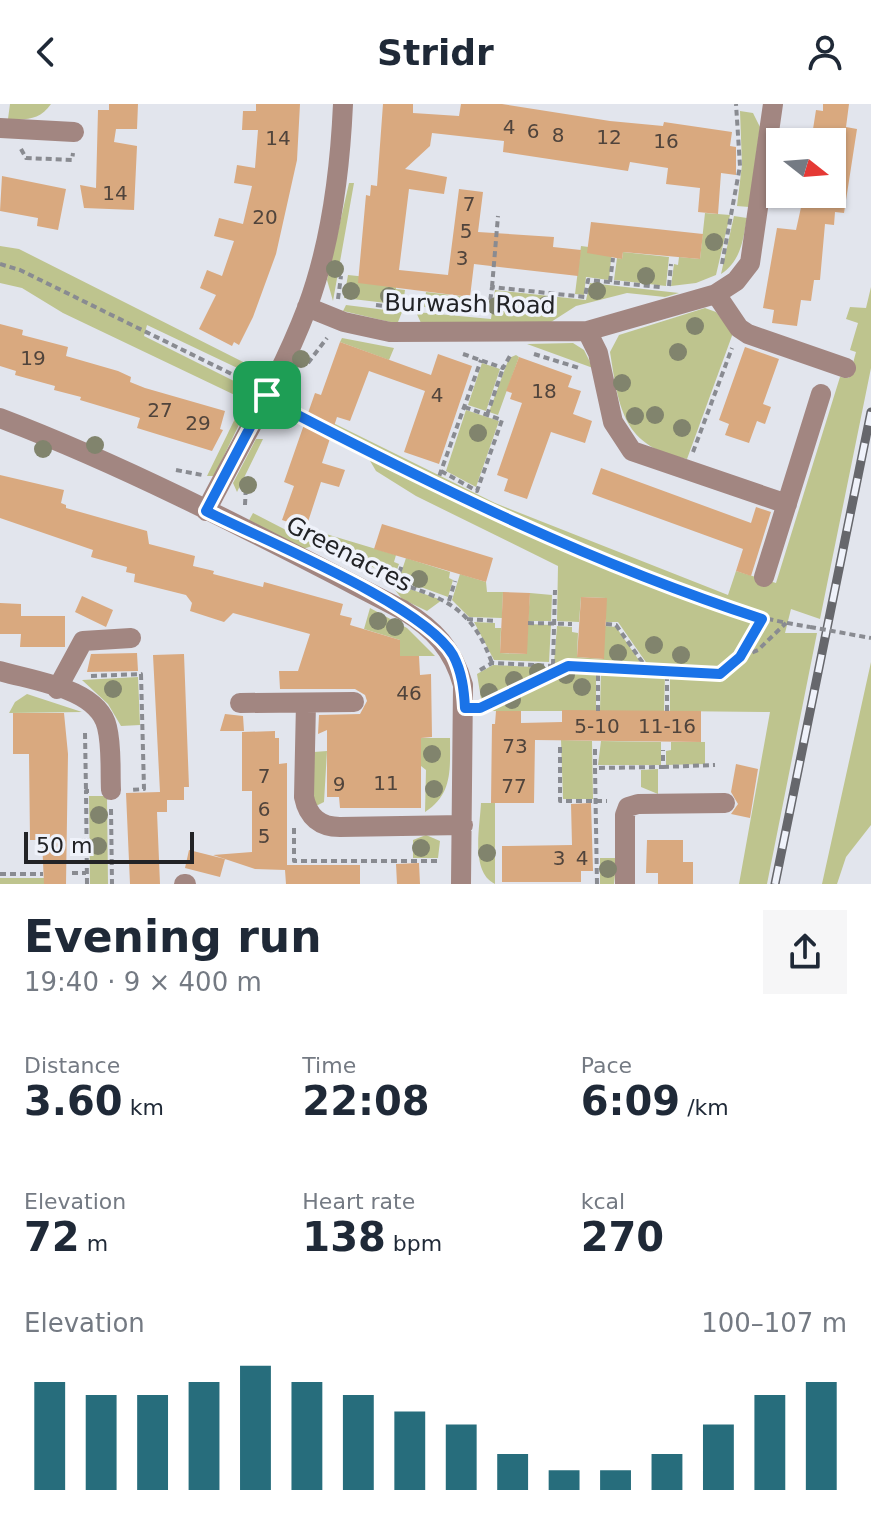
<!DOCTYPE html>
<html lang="en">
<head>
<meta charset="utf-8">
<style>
  body { margin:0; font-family:"DejaVu Sans",sans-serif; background:#f6f6f7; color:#1f2937; height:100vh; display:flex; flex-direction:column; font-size:30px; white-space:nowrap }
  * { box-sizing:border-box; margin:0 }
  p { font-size:26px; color:#747a83 }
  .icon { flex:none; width:44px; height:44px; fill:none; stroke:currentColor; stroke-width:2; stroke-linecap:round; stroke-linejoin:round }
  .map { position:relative; height:780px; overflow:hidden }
  .drawer { display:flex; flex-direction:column; background:#fff; flex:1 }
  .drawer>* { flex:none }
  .needle { width:52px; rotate:107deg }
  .controls { position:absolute; left:766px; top:24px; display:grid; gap:16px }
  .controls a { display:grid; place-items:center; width:80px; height:80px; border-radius:0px; background:#fff; box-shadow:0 2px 6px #0004; font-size:40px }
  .scale { position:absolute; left:24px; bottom:20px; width:170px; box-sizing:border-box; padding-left:8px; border:4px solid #222326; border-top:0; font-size:22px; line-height:28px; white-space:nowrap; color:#222326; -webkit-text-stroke:6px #eff2fa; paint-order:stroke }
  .pin { position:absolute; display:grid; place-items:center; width:68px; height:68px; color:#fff; margin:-34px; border-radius:16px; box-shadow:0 4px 12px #0006 }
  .round { display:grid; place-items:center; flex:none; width:84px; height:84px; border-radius:0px; background:#f6f6f7 }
  .head { display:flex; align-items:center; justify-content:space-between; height:136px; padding:0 24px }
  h1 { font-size:44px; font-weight:700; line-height:60px }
  .metrics { display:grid; grid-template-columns:repeat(3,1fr); gap:12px; height:136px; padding:8px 24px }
  .metrics div { display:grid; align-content:center }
  .metrics b { font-size:40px; font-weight:700 }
  .metrics small { font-size:22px; font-weight:400 }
  .metrics p { font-size:22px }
  .chart { height:224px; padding:16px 24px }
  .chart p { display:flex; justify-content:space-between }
  .chart svg { width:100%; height:144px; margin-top:8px; stroke:#276d7c; stroke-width:6 }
  header { display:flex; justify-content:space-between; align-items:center; height:104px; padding:0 24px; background:#fff; font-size:36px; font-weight:700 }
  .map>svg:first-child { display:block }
  .green { fill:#bec48e }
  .building { fill:#d9a97f }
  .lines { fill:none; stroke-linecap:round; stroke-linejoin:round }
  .path { stroke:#898b91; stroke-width:4; stroke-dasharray:6 4; stroke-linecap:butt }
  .minor { stroke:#a28681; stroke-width:20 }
  .rail-casing { stroke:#66676c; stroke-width:9 }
  .rail { stroke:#eff2fa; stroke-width:6; stroke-dasharray:18; stroke-linecap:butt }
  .path-bridge { stroke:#898b91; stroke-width:4; stroke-dasharray:6 4; stroke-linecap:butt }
  .tree { fill:#81846d }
  .route-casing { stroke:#fff; stroke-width:16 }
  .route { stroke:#1a73e8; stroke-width:10 }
  .labels { text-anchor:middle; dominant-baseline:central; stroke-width:7; stroke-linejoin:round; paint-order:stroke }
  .number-label { font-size:20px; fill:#50443c }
  .street-label { font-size:24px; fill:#222326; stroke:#eff2fa }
</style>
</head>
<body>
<header><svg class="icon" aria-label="back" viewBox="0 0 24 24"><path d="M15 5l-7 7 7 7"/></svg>Stridr<svg class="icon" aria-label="person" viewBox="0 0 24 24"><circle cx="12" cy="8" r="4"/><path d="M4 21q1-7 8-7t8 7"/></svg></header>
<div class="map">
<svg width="871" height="780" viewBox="0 0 871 780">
  <rect width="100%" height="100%" fill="#e2e5ed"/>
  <path class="green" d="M10 0H51C40 16 27 16 8 15Z
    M740 7 753 9 760 23 749 103 737 102 742 61Z
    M349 79H354L333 197 327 176Z
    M705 109 730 111 716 171 696 179 671 182 674 160 678 161 679 153 700 155Z
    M734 112 747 114C743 136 741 157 721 170Z
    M0 142 19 145 253 263 250 270 147 221 144 232 244 282 239 293 63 209 22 184 0 179Z
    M581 142 612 146 609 176 586 173 584 191 575 190Z
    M623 148 669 153 666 182 614 176 617 154 622 155Z
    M348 171 396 176V185L405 186 403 201 344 194Z
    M590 179 679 189 665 193 627 189 576 202 551 218 421 219 416 208 491 215 495 186 586 196Z
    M871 183V264L820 515 791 505 785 529H817L767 780H739L770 608 670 607V570L723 572 738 559 733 556 719 567 650 564 618 518H606V494L581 493 579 518 557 517 558 462 416 392 376 367 369 355 305 324 303 317 307 311 315 310 495 399 728 491 736 467 776 479 840 273 849 274 856 248 850 246 858 219 846 215 850 203 866 204Z
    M426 188 486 195 484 210 424 203Z
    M346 201 402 208 398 218H390L343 207Z
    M705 204 716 208 733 229 687 355C623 343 619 305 610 248L619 231Z
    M342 234 394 244 389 256 340 238Z
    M573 239 584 246 593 264 527 240Z
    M516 251 519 253 498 311 489 308 509 254Z
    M482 259 500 265 486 307 468 301Z
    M249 286 254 290 214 372H207Z
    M466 306 499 317 476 383 446 367Z
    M256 335H263L237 388 233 379Z
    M253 409 315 441 303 445 248 418Z
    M306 424 396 451 394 458 399 460 394 474 304 428Z
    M406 454 450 468 449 474 453 476 448 493 399 475Z
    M460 470 486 478 487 488H503L502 514 469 513 452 496Z
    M389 478 442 496 427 507 402 495Z
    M530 489 552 491 551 517H528Z
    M370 504 407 524 435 552H400V536L364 525Z
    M474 518 495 519V524H501L500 549 526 550 528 520 551 521 549 558 494 556Z
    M557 522 572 523V528L578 529 577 553 603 555 605 522 616 523 645 565 554 559Z
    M871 558V721L846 753 837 780H822Z
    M493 561 596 566V607H483L477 570Z
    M601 566 665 570 664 607H600Z
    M138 573 140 621 121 622 108 600 82 576Z
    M27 590 82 608 9 609 15 598Z
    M421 634H450C450 665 453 690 425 708L426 666 421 662Z
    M561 636 592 637 593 695H563Z
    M601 637 661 638V661H598Z
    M671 638H705V660L666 661V647L671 646Z
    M327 647 324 698 316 702 313 690 314 648Z
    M658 665V690L641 683V666Z
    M89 692H107L108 780H90Z
    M481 699H495V780C470 768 480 723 481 699Z
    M426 731 440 737 438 754H413V736Z
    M600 754H617L614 780H600Z
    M0 774H44V780H0Z"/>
  <path class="building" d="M109 0H138L137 25H116L114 38 137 42 134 106 84 104 80 81 96 84 98 6H109Z
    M256 0H300L297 56 276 150 253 213 239 241 234 238 232 242 199 225 216 191 200 184 207 166 222 172 234 137 214 132 219 114 243 120 252 82 234 79 237 61 255 64 258 26H242L243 7H256Z
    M383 0H413V9L459 12 461 0H502L610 17 663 22 664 18 732 28 730 42 736 43V71L721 69 718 110 698 108 700 84 666 80 668 64 630 58 628 67 503 48 504 37 432 29 430 42 405 65 447 73 444 90 409 85 399 166 448 171 459 85 483 88 478 128 554 133 553 143 581 146 578 172 474 160 470 193 358 179 366 91 370 92 371 81 377 82Z
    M823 0H849L846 23 857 25 844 109 835 108 834 121 825 120 820 176H814L811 197 801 196 797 222 772 219 774 206 763 204 777 124 796 126 804 90H832V38H811L816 6 823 7Z
    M2 72 66 85 58 126 37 122 38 114 0 107Z
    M591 118 703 130 700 155 623 148 622 155 587 149Z
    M0 220 23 226 22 231 68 243 66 252 118 267 131 273 130 278 145 284 225 307 220 325 223 326 212 347 137 324 140 314 80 296 81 293 54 286 55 282 15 271 16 267 0 262Z
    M340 238 431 271 438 250 472 262 439 360 404 348 425 287 369 267 350 317 337 313 322 359 345 366 339 383 321 378 306 424 282 416 294 382 284 378 315 289 321 291Z
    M745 243 779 255 763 300 771 303 765 320 757 317 749 339 725 331 729 320 719 316Z
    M519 253 572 272 568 283 581 287 573 310 592 317 585 339 551 328 527 395 504 387 508 375 497 371 522 299 510 295 512 289 506 287Z
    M601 364 751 419 756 403 771 408 751 472 736 467 743 445 592 390Z
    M0 371 64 386 61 399 66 401V404L147 427 149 440 195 452 193 462 214 467 213 470 263 483 264 478 343 500 340 511 352 514 350 521 400 536V552H419L420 571 431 570 432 633 421 634V704H340L339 693H327V626L318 630 319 611 360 610 367 597 365 591 355 585H280L279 567H298L310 530 233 509 224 518 190 507 192 499 186 491 134 478 135 470 126 468 127 463 91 453 93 446 0 414Z
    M382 420 493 454 486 478 374 445Z
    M503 488 530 489 527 550 500 549Z
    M82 492 113 506 106 523 75 508Z
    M581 493 607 494 604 555 577 553Z
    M0 499 21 500V512H65V543H20L21 530H0Z
    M137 549 138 567 87 568 91 550Z
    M184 550 189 683H184V696H167V708H157L160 780H130L126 689 160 688 153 551Z
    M562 606 701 607V638L535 636 534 699H491L492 620H495L496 607H521V619L562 618Z
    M13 609H64L68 650 66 780H44L42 736H30L29 650H13Z
    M225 610 243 612 244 627H220Z
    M275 627V634H279V660L287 659V761H360V780H286L285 766 255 765 213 751 252 748V687H242V628Z
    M736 660 758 665 750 714 731 710 738 700 731 688Z
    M591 699 593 767H581V778H502V742L572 741 571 700Z
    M647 736H683V758H693V780H658V769H646Z
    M189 746 225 755 220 773 185 764Z
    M419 759 420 780H397L396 760Z"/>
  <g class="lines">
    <path class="path" d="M21 45 26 54 72 56 73 49
      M0 160 20 166 250 279
      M722 160 740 62 736 0
      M610 178 613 154
      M669 182 671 160
      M492 183 498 112
      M338 195 341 172
      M376 201 411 205
      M489 206 492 183 585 193 588 176 660 183
      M463 250 503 264 511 250
      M534 250 579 264
      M308 259 327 234
      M283 303C332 332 384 356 435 381 554 440 679 502 810 523
      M487 311 503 264
      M693 348 732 244
      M176 366 202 371
      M441 367 477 387 502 316 464 303
      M436 381 481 256
      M245 401 246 380
      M396 478 402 461
      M410 483C455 498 475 513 492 559
      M449 497 455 477
      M467 515 496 517
      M528 519 572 520
      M606 520 616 521 648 566
      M743 552 758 546 786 519
      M553 561 555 486
      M480 566 492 559 720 570 740 553 762 515
      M91 572 141 570 144 685 131 686
      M482 603 564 564
      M598 607V565
      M667 607V568
      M85 629 86 687
      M560 643V697H607
      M595 645V664
      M663 663 715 661
      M111 705 112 780
      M294 724V757H440
      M72 769H86
      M0 770H43
      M87 780 86 687H91
      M597 780 595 664 663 663V646"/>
    <path class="minor" d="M0 24 74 28
      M716 190 739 224 748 230 846 264
      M307 203 344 218 390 228 587 227 716 190 736 177 750 159 773 0
      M587 227 598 249 613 318 632 347 787 400
      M0 314C139 367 271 438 403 506 434 525 453 545 463 581L461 780
      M206 407C240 340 280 275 307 204 331 140 340 68 343 0
      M764 473 821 290
      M0 567C33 577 98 584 107 623 112 643 110 666 111 686
      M57 585 83 537 131 534
      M240 599 354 598
      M306 599 304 693C308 713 320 723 340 723L463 721
      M184 780H186
      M625 780V711L628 703 638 700 725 699"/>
    <g class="rail-casing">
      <path id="rail" d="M775 780 871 308"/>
    </g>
    <use href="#rail" class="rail"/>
    <path class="path-bridge" d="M810 523 871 534"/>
  </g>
  <g class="tree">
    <circle cx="714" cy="138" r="9"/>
    <circle cx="335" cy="165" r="9"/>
    <circle cx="646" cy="172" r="9"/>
    <circle cx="351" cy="187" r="9"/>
    <circle cx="597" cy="187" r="9"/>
    <circle cx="389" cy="192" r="9"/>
    <circle cx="546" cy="201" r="9"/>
    <circle cx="496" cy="202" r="9"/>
    <circle cx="695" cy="222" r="9"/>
    <circle cx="678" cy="248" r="9"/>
    <circle cx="301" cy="255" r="9"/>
    <circle cx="622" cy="279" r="9"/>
    <circle cx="245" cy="304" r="9"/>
    <circle cx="655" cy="311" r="9"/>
    <circle cx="635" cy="312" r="9"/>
    <circle cx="682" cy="324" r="9"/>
    <circle cx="478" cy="329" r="9"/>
    <circle cx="95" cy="341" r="9"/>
    <circle cx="43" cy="345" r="9"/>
    <circle cx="248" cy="381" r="9"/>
    <circle cx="419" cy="475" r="9"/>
    <circle cx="378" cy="517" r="9"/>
    <circle cx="395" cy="523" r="9"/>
    <circle cx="654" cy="541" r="9"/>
    <circle cx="618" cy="549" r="9"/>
    <circle cx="681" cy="551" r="9"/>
    <circle cx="538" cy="568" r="9"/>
    <circle cx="566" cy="571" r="9"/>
    <circle cx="514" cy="576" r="9"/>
    <circle cx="582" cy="583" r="9"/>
    <circle cx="113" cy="585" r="9"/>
    <circle cx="489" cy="588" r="9"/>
    <circle cx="512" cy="596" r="9"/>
    <circle cx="432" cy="650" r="9"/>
    <circle cx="434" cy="685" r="9"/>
    <circle cx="99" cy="711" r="9"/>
    <circle cx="98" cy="742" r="9"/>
    <circle cx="421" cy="744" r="9"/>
    <circle cx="487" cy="749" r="9"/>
    <circle cx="608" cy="765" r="9"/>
  </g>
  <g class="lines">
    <g class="route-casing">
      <path id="route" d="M267 291 284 304C442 386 593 460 762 515L740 553 720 570 568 562 480 604H465C464 586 462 568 453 551 424 501 263 436 206 407Z"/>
    </g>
    <use href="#route" class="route"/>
  </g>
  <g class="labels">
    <g class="number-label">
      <text x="509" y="23">4</text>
      <text x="533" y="27">6</text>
      <text x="558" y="31">8</text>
      <text x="609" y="33">12</text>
      <text x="278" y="34">14</text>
      <text x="666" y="37">16</text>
      <text x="115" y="89">14</text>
      <text x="469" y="100">7</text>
      <text x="265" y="113">20</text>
      <text x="466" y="127">5</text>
      <text x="462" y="154">3</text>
      <text x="33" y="254">19</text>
      <text x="544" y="287">18</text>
      <text x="437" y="291">4</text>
      <text x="160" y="306">27</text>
      <text x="198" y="319">29</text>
      <text x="409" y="589">46</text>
      <text x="597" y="622">5-10</text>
      <text x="667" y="622">11-16</text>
      <text x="515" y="642">73</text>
      <text x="264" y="672">7</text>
      <text x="386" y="679">11</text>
      <text x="339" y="680">9</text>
      <text x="514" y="682">77</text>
      <text x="264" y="705">6</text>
      <text x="264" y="732">5</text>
      <text x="559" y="754">3</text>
      <text x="582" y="754">4</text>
    </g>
    <g class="street-label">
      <text transform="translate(470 200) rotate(1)">Burwash Road</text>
      <text transform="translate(349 450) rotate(27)">Greenacres</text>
    </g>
  </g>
</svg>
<div class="controls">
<a><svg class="needle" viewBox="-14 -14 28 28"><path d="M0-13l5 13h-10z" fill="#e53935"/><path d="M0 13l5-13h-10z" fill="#747a83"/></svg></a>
</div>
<div class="scale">50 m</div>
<div class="pin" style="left:267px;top:291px;background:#1e9e55"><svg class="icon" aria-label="arrive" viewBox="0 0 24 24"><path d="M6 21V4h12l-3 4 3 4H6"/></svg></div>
</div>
<section class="drawer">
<div class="head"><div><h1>Evening run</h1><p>19:40 · 9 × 400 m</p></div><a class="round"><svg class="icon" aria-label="share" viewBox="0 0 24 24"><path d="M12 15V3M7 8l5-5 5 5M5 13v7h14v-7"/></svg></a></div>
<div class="metrics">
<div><p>Distance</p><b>3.60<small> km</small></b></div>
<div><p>Time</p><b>22:08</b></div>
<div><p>Pace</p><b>6:09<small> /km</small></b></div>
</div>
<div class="metrics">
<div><p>Elevation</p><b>72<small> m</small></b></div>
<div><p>Heart rate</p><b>138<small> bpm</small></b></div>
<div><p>kcal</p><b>270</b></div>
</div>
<div class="chart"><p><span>Elevation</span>100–107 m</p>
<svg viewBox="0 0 160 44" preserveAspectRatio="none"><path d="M5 44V11M15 44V15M25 44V15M35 44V11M45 44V6M55 44V11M65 44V15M75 44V20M85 44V24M95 44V33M105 44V38M115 44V38M125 44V33M135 44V24M145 44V15M155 44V11"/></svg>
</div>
</section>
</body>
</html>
